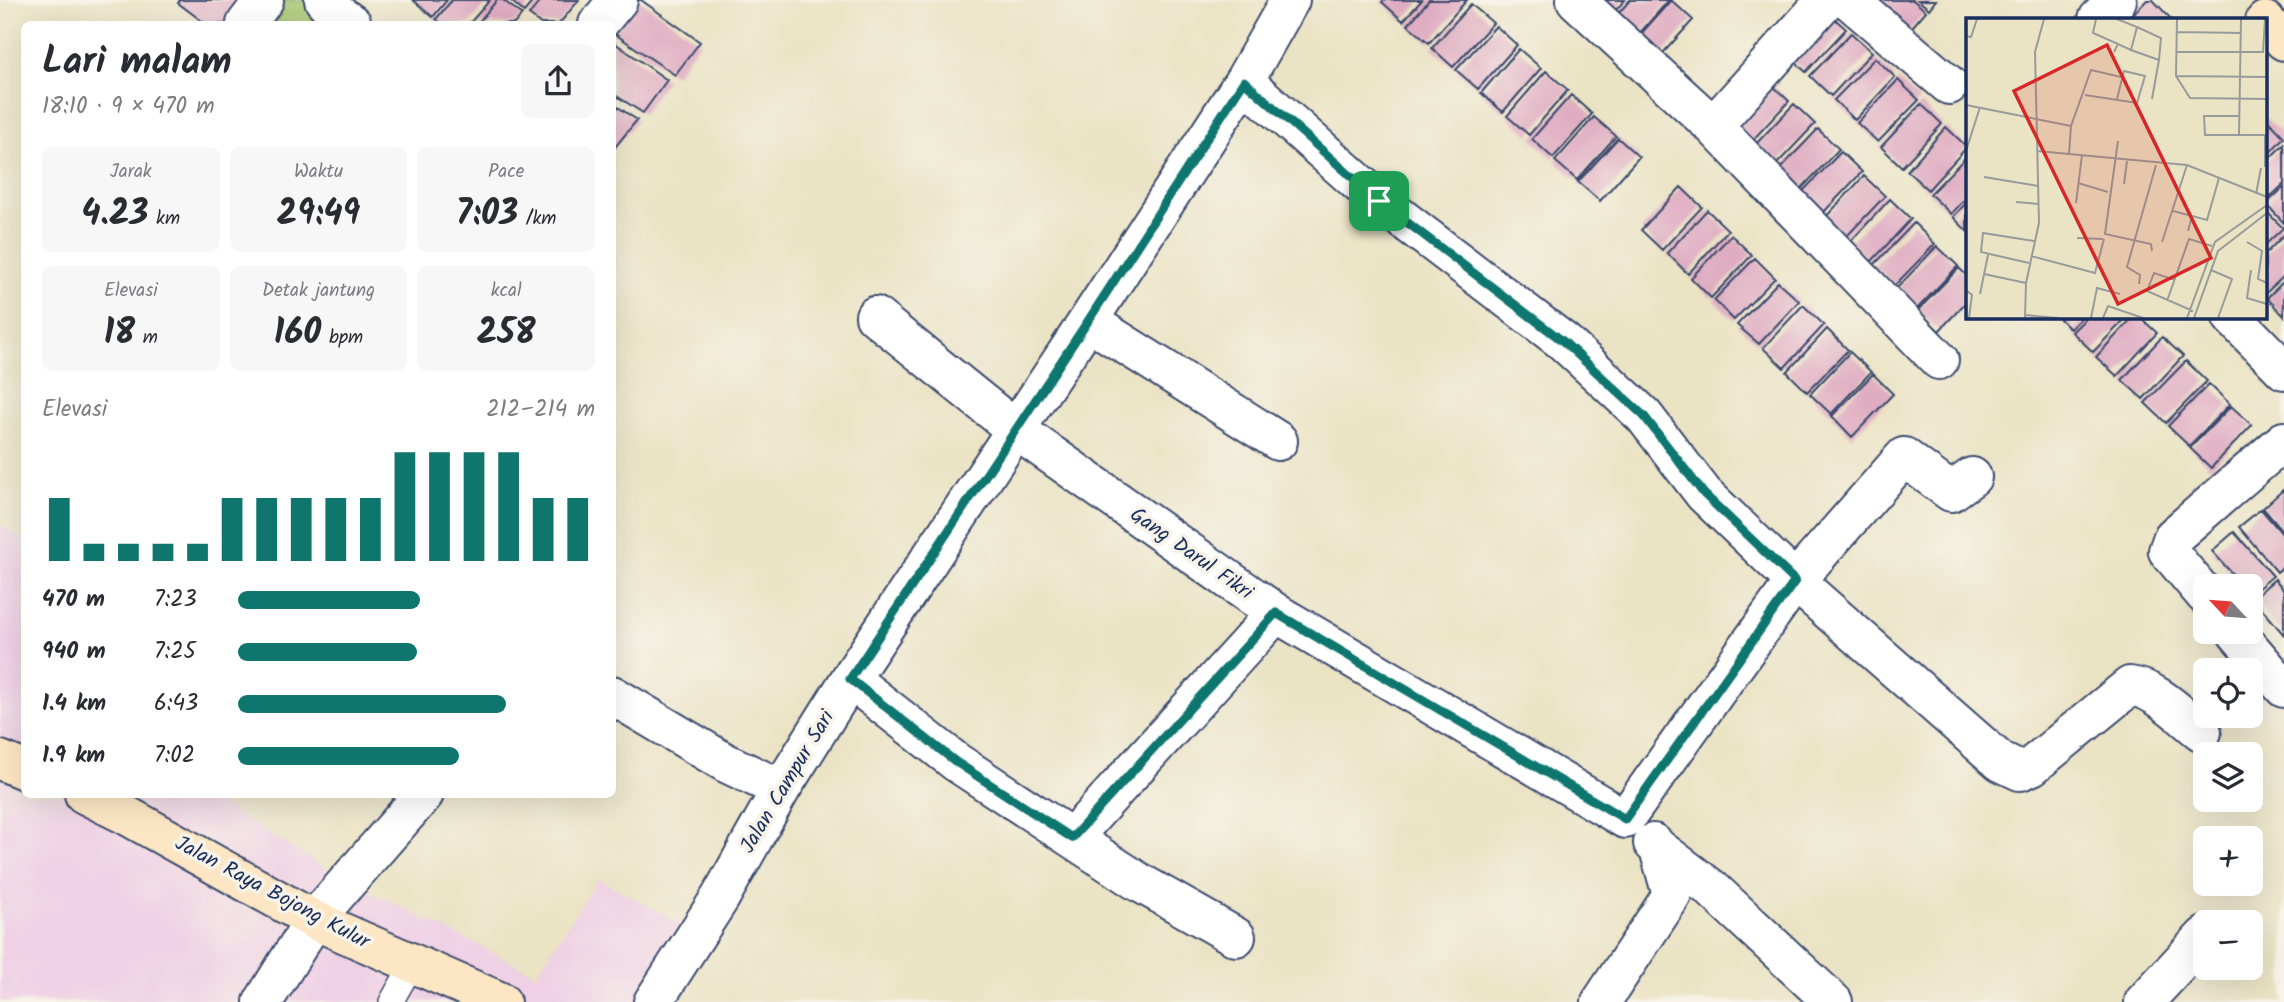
<!DOCTYPE html>
<html lang="id">
<head>
<meta charset="utf-8">
<style>
  body { margin:0; font-family:Kalam,sans-serif; background:#f7f7f7; color:#2b2b33; height:100vh; display:flex; flex-direction:column; font-size:26px; white-space:nowrap }
  * { box-sizing:border-box; margin:0 }
  p { font-size:23px; color:#7c7c81 }
  .icon { flex:none; width:38px; height:38px; fill:none; stroke:currentColor; stroke-width:2; stroke-linecap:round; stroke-linejoin:round }
  .map { position:relative; flex:1; overflow:hidden }
  .side { position:absolute; left:21px; top:21px; width:595px; height:777px; display:flex; flex-direction:column; background:#fff; border-radius:10px; box-shadow:0 7px 28px #0002 }
  .side>* { flex:none }
  .needle { width:46px; rotate:296deg }
  .tools { position:absolute; left:2193px; top:574px; display:grid; gap:14px }
  .tools a { display:grid; place-items:center; width:70px; height:70px; border-radius:10px; background:#fff; box-shadow:0 7px 28px #0002; font-size:35px }
  .pin { position:absolute; display:grid; place-items:center; width:60px; height:60px; color:#fff; margin:-30px; border-radius:14px; box-shadow:0 4px 10px #0006 }
  .round { display:grid; place-items:center; flex:none; width:74px; height:74px; border-radius:10px; background:#f7f7f7 }
  .headline { display:flex; align-items:center; justify-content:space-between; height:119px; padding:0 21px }
  h1 { font-size:38px; font-weight:700; line-height:52px }
  .figures { display:grid; grid-template-columns:repeat(3,1fr); gap:10px; height:119px; padding:7px 21px }
  .figures div { display:grid; align-content:center; border-radius:10px; background:#f7f7f7; text-align:center }
  .figures b { font-size:35px; font-weight:700 }
  .figures small { font-size:19px; font-weight:400 }
  .figures p { font-size:19px }
  .chart { height:196px; padding:14px 21px }
  .chart p { display:flex; justify-content:space-between }
  .chart svg { width:100%; height:126px; margin-top:7px; stroke:#0f766e; stroke-width:6 }
  ul { padding:0 21px; list-style:none; font-size:23px }
  li { display:grid; grid-template-columns:112px 84px 1fr; align-items:center; height:52px }
  li i { height:18px; border-radius:9px; background:#0f766e }
  .map>svg:first-child { display:block }
  .built { fill:#efd0e5 }
  .green { fill:#a0c26b; stroke:#5e7864; stroke-width:2 }
  .building { fill:#dfacc1 }
  .lines { fill:none; stroke-linecap:round; stroke-linejoin:round }
  .lane-casing { stroke:#3a4a6d; stroke-width:26 }
  .street-casing { stroke:#3a4a6d; stroke-width:42 }
  .secondary-casing { stroke:#3a4a6d; stroke-width:42 }
  .lane { stroke:#fff; stroke-width:23 }
  .street { stroke:#fff; stroke-width:38 }
  .secondary { stroke:#fce6c4; stroke-width:38 }
  .route-casing { stroke:#fff; stroke-width:14 }
  .route { stroke:#0f766e; stroke-width:9 }
  .labels { text-anchor:middle; dominant-baseline:central; stroke-width:7; stroke-linejoin:round; paint-order:stroke }
  .street-label { font-size:21px; fill:#1b2f5e; stroke:#f7f3e8 }
  .inset-road { fill:none; stroke:#979b9b; stroke-width:2 }
  .view { fill:#d62828; fill-opacity:0.15; stroke:#d62828; stroke-width:3.5 }
  .inset-edge { fill:none; stroke:#1b2f5e; stroke-width:3.5 }
</style>
</head>
<body>
<div class="map">
<svg width="2284" height="1002" viewBox="0 0 2284 1002">
  <rect width="100%" height="100%" fill="#f7f3e8"/>
  <filter id="ink" filterUnits="userSpaceOnUse"><feTurbulence type="fractalNoise" baseFrequency=".0143" numOctaves="2"/><feDisplacementMap in="SourceGraphic" scale="14" xChannelSelector="R" yChannelSelector="G"/><feConvolveMatrix kernelMatrix="1 2 1 2 8 2 1 2 1" color-interpolation-filters="sRGB"/></filter>
  <filter id="wash" filterUnits="userSpaceOnUse"><feTurbulence type="fractalNoise" baseFrequency=".00686" numOctaves="4" result="noise"/><feDisplacementMap in="SourceGraphic" scale="28" xChannelSelector="R" yChannelSelector="G"/><feGaussianBlur stdDeviation="1.57" result="paint"/><feColorMatrix in="noise" values="0 0 0 0 0 0 0 0 0 0 0 0 0 0 0 0 0 1.4 0 .05"/><feComposite in="paint" operator="in"/></filter>
  <g filter="url(#wash)">
    <rect width="100%" height="100%" fill="#eae3c4"/>
    <path class="built" d="M0 524 24 541V794L206 795 332 873 536 974 598 879 687 927 647 1002H0Z"/>
    <path class="green" d="M264 0H324V24H246Z"/>
    <g id="blocks">
      <path class="building" d="M180 0H239L249 7 237 24H206L178 3Z
        M413 0H447L433 17Z
        M452 0H490L469 24H442L436 19Z
        M497 0H503L522 15 514 24H477Z
        M510 0H534L524 12Z
        M541 0H579L559 24H541L529 15Z
        M631 0H641L700 42 675 75 612 32Z
        M1384 0H1422L1403 21 1382 2Z
        M1429 0H1467L1429 43 1408 25Z
        M1585 0H1625L1607 20Z
        M1630 0H1669L1632 42 1610 23Z
        M1671 0 1693 20 1654 63 1632 44Z
        M1869 0H1913L1926 11 1907 33Z
        M1918 0H1936L1929 9Z
        M2147 0H2153L2171 19H2128Z
        M1471 4 1493 23 1453 67 1432 48Z
        M1825 10 1846 29 1806 72 1785 53Z
        M1496 26 1517 45 1478 89 1456 70Z
        M1851 33 1872 52 1831 96 1810 76Z
        M612 41 667 80 643 113 612 93Z
        M1519 49 1541 68 1503 112 1481 93Z
        M1875 58 1895 77 1855 120 1834 100Z
        M1546 71 1568 90 1529 135 1507 116Z
        M1898 80 1919 100 1878 142 1857 123Z
        M1768 81 1789 101 1749 144 1728 124Z
        M1571 95 1592 114 1553 158 1532 139Z
        M612 103 637 120 612 151Z
        M1794 104 1815 124 1774 167 1753 147Z
        M1921 104 1942 124 1902 167 1881 147Z
        M1594 117 1616 136 1577 180 1555 161Z
        M2265 117 2284 137 2265 158Z
        M1946 127 1967 147 1928 190 1907 171Z
        M1818 129 1839 149 1798 192 1777 172Z
        M1618 138 1639 157 1600 201 1578 182Z
        M2284 144V184L2265 202V163Z
        M1841 152 1862 172 1821 215 1800 194Z
        M1967 156V197L1951 214 1930 194Z
        M1864 176 1885 196 1845 238 1824 219Z
        M1681 187 1702 207 1662 250 1641 230Z
        M2284 187V223L2266 204Z
        M1890 199 1911 219 1871 262 1850 242Z
        M1967 202V231L1953 217Z
        M1707 210 1728 230 1688 274 1667 253Z
        M2265 210 2283 228 2265 245Z
        M1914 223 1935 244 1894 286 1873 266Z
        M1731 235 1752 255 1711 298 1691 278Z
        M2284 235V276L2265 294V254Z
        M1937 246 1958 266 1917 309 1896 289Z
        M1755 258 1775 278 1734 320 1714 300Z
        M1959 268 1967 276V301L1939 331 1918 310Z
        M2284 281V316L2267 298Z
        M1778 282 1799 301 1759 344 1737 325Z
        M1803 305 1824 325 1784 368 1763 348Z
        M2058 317H2082L2070 329Z
        M2087 317H2127L2093 352 2072 332Z
        M2133 317H2140L2157 333 2117 376 2096 357Z
        M1827 329 1848 350 1807 392 1787 372Z
        M2162 337 2183 356 2143 399 2122 380Z
        M1850 352 1871 372 1831 414 1810 394Z
        M2186 361 2207 381 2166 423 2145 403Z
        M1873 374 1893 394 1852 437 1832 416Z
        M2209 384 2230 404 2189 446 2168 426Z
        M2231 406 2252 425 2211 468 2190 448Z
        M2284 489V533L2263 508Z
        M2261 509 2284 536V566L2277 572 2239 527Z
        M2234 532 2273 576 2250 595V586H2243L2212 551Z
        M2275 579 2284 590V635L2253 598Z"/>
    </g>
  </g>
  <g filter="url(#ink)">
    <use href="#blocks" fill-opacity="0" stroke="#3a4a6d" stroke-width="2"/>
    <g class="lines">
      <g class="lane-casing">
        <path id="lane" d="M391 1002 413 963"/>
      </g>
      <g class="street-casing">
        <path id="street" d="M324 0 335 12 352 24
          M1576 0 1713 126 1939 360
          M1849 0 1949 85
          M2098 19 2117 0
          M246 24 264 0
          M598 24 618 0
          M1244 81 1379 201 1564 342 1644 416 1704 494 1795 581 2001 762 2020 771 2032 766 2130 686C2157 689 2181 716 2202 732
          M1713 126 1826 0
          M875 316 1016 430 1276 613 1625 819 1795 581 1904 457 1951 492 1972 477
          M2232 317 2284 370
          M1088 321 1278 441
          M2205 595 2168 551 2173 537 2284 441
          M2236 632 2284 688
          M850 679 956 762 1137 881 1236 937
          M612 695 726 763 781 789
          M1072 838 1276 613
          M1659 849 1712 889 1833 1002
          M263 1002 314 920 424 794
          M653 1002 720 898 781 789 850 679 1088 321 1244 81 1290 0
          M1601 1002 1672 895 1659 849 1653 843
          M2144 1002 2205 936"/>
      </g>
      <g class="secondary-casing">
        <path id="secondary" d="M2265 21 2284 41
          M0 760 24 770
          M84 794 126 815 314 920 501 1002"/>
      </g>
      <use href="#lane" class="lane"/>
      <use href="#street" class="street"/>
      <use href="#secondary" class="secondary"/>
    </g>
  </g>
  <g class="lines" filter="url(#ink)">
    <g class="route-casing">
      <path id="route" d="M1244 81 1379 201 1564 342 1644 416 1704 494 1795 581 1625 819 1276 613 1072 838 956 762 850 679 1088 321Z"/>
    </g>
    <use href="#route" class="route"/>
  </g>
  <g class="labels">
    <g class="street-label">
      <text transform="translate(1191 554) rotate(35)">Gang Darul Fikri</text>
      <text transform="translate(788 782) rotate(-59)">Jalan Campur Sari</text>
      <text transform="translate(272 893) rotate(28)">Jalan Raya Bojong Kulur</text>
    </g>
  </g>
  <g transform="translate(1966 18)">
    <rect width="301" height="301" fill="#eae3c4"/>
    <path class="inset-road" d="M130 1 127 15 152 26M151 1 171 9 165 32 193 42 186 81M211 1 210 58 224 80 301 81M171 9 195 20 193 42M211 14 275 15M0 18 5 19 11 1M148 34 152 26 165 32M210 34H297L299 1M210 58 301 59M119 77 171 85 179 58 158 53 151 81M0 87 105 108 125 52 155 59M273 98H238L239 117H301M273 116 275 1M299 116V149M152 123 139 216 185 226 186 233M0 133 14 89M71 133 221 147 301 179M103 136 105 108M18 159 72 168M112 165 142 174M158 166 161 143M290 176 295 150M50 184 73 186M110 185 116 137M207 193 226 198 222 213M226 198 241 202 253 160M111 220 137 221M196 224 221 147M281 224 296 233 292 261 301 265M65 238 129 255 138 221M63 245 15 234 17 215 68 223M245 252 266 261 252 300M285 252 281 280 301 286M18 256 60 265M209 262 188 255 181 273 227 293M173 266 174 257 161 249 190 147M0 272 6 277 3 300M14 276 22 237M201 283 223 221 246 228M59 297 92 300M59 300 60 265 73 205 69 34 78 1M125 300 131 270 154 276M137 300 142 288 177 300M221 300 249 224 301 187M228 300 252 233 301 195"/>
    <path class="view" d="M141 27 245 240 152 286 48 73Z"/>
    <rect width="301" height="301" class="inset-edge"/>
  </g>
</svg>
<div class="tools">
<a><svg class="needle" viewBox="-14 -14 28 28"><path d="M0-13l5 13h-10z" fill="#e53935"/><path d="M0 13l5-13h-10z" fill="#7c7c81"/></svg></a>
<a><svg class="icon" aria-label="locate" viewBox="0 0 24 24"><circle cx="12" cy="12" r="6"/><path d="M12 2v4M12 18v4M2 12h4M18 12h4"/></svg></a>
<a><svg class="icon" aria-label="layers" viewBox="0 0 24 24"><path d="M12 4l9 5-9 5-9-5zM3 14l9 5 9-5"/></svg></a>
<a>+</a>
<a>−</a>
</div>
<div class="pin" style="left:1379px;top:201px;background:#1e9e55"><svg class="icon" aria-label="arrive" viewBox="0 0 24 24"><path d="M6 21V4h12l-3 4 3 4H6"/></svg></div>
<section class="side">
<div class="headline"><div><h1>Lari malam</h1><p>18:10 · 9 × 470 m</p></div><a class="round"><svg class="icon" aria-label="share" viewBox="0 0 24 24"><path d="M12 15V3M7 8l5-5 5 5M5 13v7h14v-7"/></svg></a></div>
<div class="figures">
<div><p>Jarak</p><b>4.23<small> km</small></b></div>
<div><p>Waktu</p><b>29:49</b></div>
<div><p>Pace</p><b>7:03<small> /km</small></b></div>
</div>
<div class="figures">
<div><p>Elevasi</p><b>18<small> m</small></b></div>
<div><p>Detak jantung</p><b>160<small> bpm</small></b></div>
<div><p>kcal</p><b>258</b></div>
</div>
<div class="chart"><p><span>Elevasi</span>212–214 m</p>
<svg viewBox="0 0 160 44" preserveAspectRatio="none"><path d="M5 44V22M15 44V38M25 44V38M35 44V38M45 44V38M55 44V22M65 44V22M75 44V22M85 44V22M95 44V22M105 44V6M115 44V6M125 44V6M135 44V6M145 44V22M155 44V22"/></svg>
</div>
<ul>
<li><b>470 m</b>7:23<i style="width:51%"></i></li>
<li><b>940 m</b>7:25<i style="width:50%"></i></li>
<li><b>1.4 km</b>6:43<i style="width:75%"></i></li>
<li><b>1.9 km</b>7:02<i style="width:62%"></i></li>
</ul>
</section>
</div>
</body>
</html>
